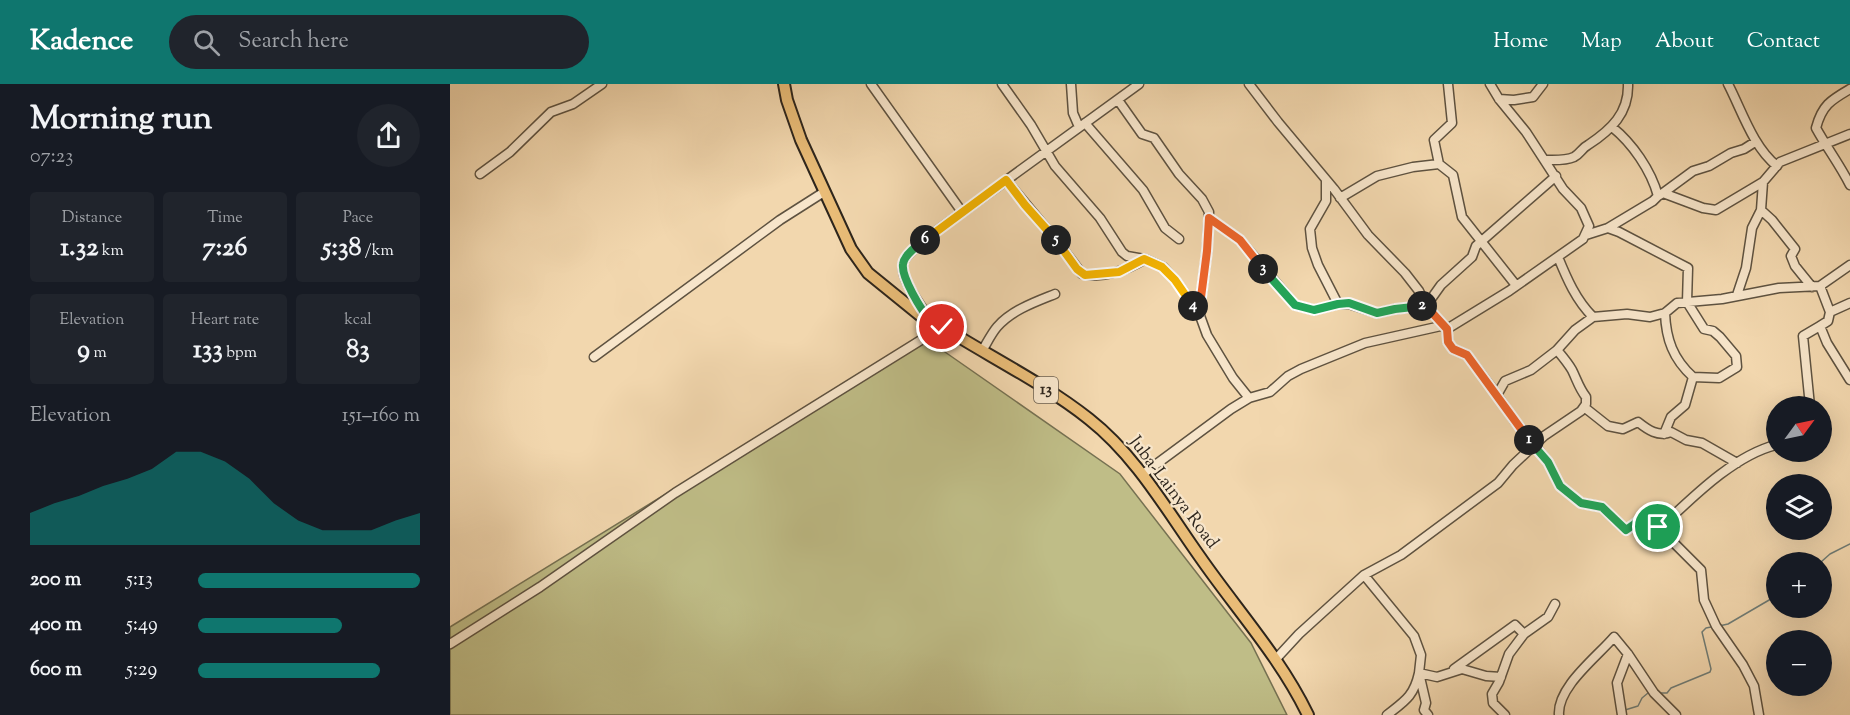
<!DOCTYPE html>
<html lang="en">
<head>
<meta charset="utf-8">
<style>
  body { margin:0; font-family:"Sorts Mill Goudy",serif; background:#20242c; color:#f1f3f6; height:100vh; display:flex; flex-direction:column; font-size:22px; white-space:nowrap }
  * { box-sizing:border-box; margin:0 }
  p { font-size:20px; color:#9ea1a6 }
  .icon { flex:none; width:33px; height:33px; fill:none; stroke:currentColor; stroke-width:2; stroke-linecap:round; stroke-linejoin:round }
  .map { position:relative; flex:1; overflow:hidden }
  .drawer { display:flex; flex-direction:column; background:#171b24; width:450px }
  .drawer>* { flex:none }
  .needle { width:39px; rotate:57deg }
  .buttons { position:absolute; left:1316px; top:312px; display:grid; gap:12px }
  .buttons a { display:grid; place-items:center; width:66px; height:66px; border-radius:50%; background:#171b24; box-shadow:0 6px 24px #0002; font-size:30px }
  .pin { position:absolute; display:grid; place-items:center; width:51px; height:51px; color:#fff; margin:-26px; border:3px solid #fff; border-radius:50%; box-shadow:0 2px 6px #0007 }
  .km { position:absolute; width:30px; height:30px; margin:-15px; border-radius:50%; background:#222; color:#fff; font-size:16px; line-height:30px; text-align:center }
  .round { display:grid; place-items:center; flex:none; width:63px; height:63px; border-radius:32px; background:#20242c }
  .summary { display:flex; align-items:center; justify-content:space-between; height:102px; padding:0 30px }
  h1 { font-size:33px; font-weight:800; line-height:45px }
  .stats { display:grid; grid-template-columns:repeat(3,1fr); gap:9px; height:102px; padding:6px 30px }
  .stats div { display:grid; align-content:center; border-radius:6px; background:#20242c; text-align:center }
  .stats b { font-size:26px; font-weight:800 }
  .stats small { font-size:16px; font-weight:400 }
  .stats p { font-size:16px }
  .chart { height:168px; padding:12px 30px }
  .chart p { display:flex; justify-content:space-between }
  .chart svg { width:100%; height:108px; margin-top:6px; fill:#0f766e; opacity:.7 }
  ul { padding:0 30px; list-style:none; font-size:20px }
  li { display:grid; grid-template-columns:96px 72px 1fr; align-items:center; height:45px }
  li i { height:15px; border-radius:8px; background:#0f766e }
  header { display:flex; align-items:center; gap:36px; box-sizing:border-box; height:84px; padding:0 30px; background:#0f766e; color:#fff }
  header strong { font-size:28px }
  nav { display:flex; gap:33px; margin-inline-start:auto; font-size:21px }
  .search { width:420px; height:54px; background:#20242c; display:flex; align-items:center; gap:15px; box-sizing:border-box; padding:0 21px; border-radius:33px; color:#9ea1a6; font-size:22px }
  main { display:flex; flex:1; min-height:0 }
  .map>svg:first-child { display:block }
  .green { fill:#bfbd87; stroke:#767152; stroke-width:1.5 }
  .lines { fill:none; stroke-linecap:round; stroke-linejoin:round }
  .stream { stroke:#707d77; stroke-width:1.5 }
  .minor-casing { stroke:#5e5240; stroke-width:11 }
  .major-casing { stroke:#2d251c; stroke-width:14 }
  .minor { stroke:#f7e5ca; stroke-width:8 }
  .major { stroke:#e9bc77; stroke-width:10 }
  .split-1-casing { stroke:#fff; stroke-width:12 }
  .split-2-casing { stroke:#fff; stroke-width:12 }
  .split-3-casing { stroke:#fff; stroke-width:12 }
  .split-4-casing { stroke:#fff; stroke-width:12 }
  .split-5-casing { stroke:#fff; stroke-width:12 }
  .split-6-casing { stroke:#fff; stroke-width:12 }
  .split-7-casing { stroke:#fff; stroke-width:12 }
  .split-1 { stroke:#22a559; stroke-width:8 }
  .split-2 { stroke:#f0652b; stroke-width:8 }
  .split-3 { stroke:#22a559; stroke-width:8 }
  .split-4 { stroke:#f0652b; stroke-width:8 }
  .split-5 { stroke:#f5b400; stroke-width:8 }
  .split-6 { stroke:#f5b400; stroke-width:8 }
  .split-7 { stroke:#22a559; stroke-width:8 }
  .labels { text-anchor:middle; dominant-baseline:central; stroke-width:4.5; stroke-linejoin:round; paint-order:stroke }
  .shield { fill:#f7e5ca; stroke:#6a5f50; stroke-width:1.5 }
  .shield-label { font-size:16px; font-weight:bold; fill:#2d251c }
  .street-label { font-size:18px; fill:#2d251c; stroke:#f7e5ca }
</style>
</head>
<body>
<header>
<strong>Kadence</strong>
<div class="search"><svg class="icon" aria-label="search" viewBox="0 0 24 24"><circle cx="10" cy="10" r="6"/><path d="M15 15l6 6"/></svg>Search here</div>
<nav><a>Home</a><a>Map</a><a>About</a><a>Contact</a></nav>
</header>
<main>
<section class="drawer">
<div class="summary"><div><h1>Morning run</h1><p>07:23</p></div><a class="round"><svg class="icon" aria-label="share" viewBox="0 0 24 24"><path d="M12 15V3M7 8l5-5 5 5M5 13v7h14v-7"/></svg></a></div>
<div class="stats">
<div><p>Distance</p><b>1.32<small> km</small></b></div>
<div><p>Time</p><b>7:26</b></div>
<div><p>Pace</p><b>5:38<small> /km</small></b></div>
</div>
<div class="stats">
<div><p>Elevation</p><b>9<small> m</small></b></div>
<div><p>Heart rate</p><b>133<small> bpm</small></b></div>
<div><p>kcal</p><b>83</b></div>
</div>
<div class="chart"><p><span>Elevation</span>151–160 m</p>
<svg viewBox="0 0 160 44" preserveAspectRatio="none"><path d="M0 44V31L10 27L20 24L30 20L40 17L50 13L60 6L70 6L80 10L90 17L100 27L110 34L120 38L130 38L140 38L150 34L160 31V44z"/></svg>
</div>
<ul>
<li><b>200 m</b>5:13<i style="width:100%"></i></li>
<li><b>400 m</b>5:49<i style="width:65%"></i></li>
<li><b>600 m</b>5:29<i style="width:82%"></i></li>
</ul>
</section>
<div class="map">
<svg width="1400" height="631" viewBox="0 0 1400 631">
  <rect width="100%" height="100%" fill="#f2d7ae"/>
  <filter id="stains"><feTurbulence type="fractalNoise" baseFrequency=".00333" numOctaves="4"/><feColorMatrix values="0 0 0 0 .2 0 0 0 0 .09 0 0 0 0 .02 0 0 0 .5 -.17"/></filter>
  <radialGradient id="worn" r=".72"><stop offset=".6" stop-color="#630" stop-opacity="0"/><stop offset="1" stop-color="#630" stop-opacity=".3"/></radialGradient>
  <path class="green" d="M472 252 670 390 801 559 837 631H0V543Z"/>
  <g class="lines">
    <path class="stream" d="M1371 478 1380 470 1400 460
      M1269 542 1278 540 1326 512
      M1209 609H1217L1221 604 1260 588 1261 585 1252 548 1256 544 1261 543
      M1175 626 1188 622 1192 614 1198 609"/>
    <g class="minor-casing">
      <path id="minor" d="M421 0 512 128
        M552 0 581 41 605 82 650 134 672 168 677 172 694 175
        M621 0 623 29 629 43
        M799 0 828 38 884 105 918 151 955 189 969 207 976 222 997 245 1059 207 1133 155 1139 142 1131 124 1113 105 1076 48 1049 15 1040 0
        M998 0 1002 39 984 56 989 80 1003 91 1012 133 1065 200
        M1278 0C1292 27 1303 63 1327 82
        M1400 5C1381 16 1372 21 1366 44 1377 64 1390 81 1400 101
        M1049 15 1064 16 1083 13 1093 0
        M668 16 692 50 704 54 729 90 752 115 759 128 757 167 749 229 757 251 783 294 799 314 781 325 693 390
        M635 39 693 106 715 144 729 155
        M1095 76C1104 76 1115 77 1124 73 1130 70 1132 64 1138 61 1161 46 1179 29 1178 0
        M30 90 60 68 101 28 123 20 152 0
        M556 96 610 161 632 190C653 195 677 186 695 175L713 183 725 196 749 229
        M876 97V117L860 145 862 164 868 181 888 220
        M1213 109 1243 87 1259 82 1281 69 1294 65 1305 58
        M1208 112 1213 109 1253 124 1266 126 1313 98
        M890 114 927 92 963 83 989 80
        M1311 126 1322 136 1345 165 1341 172 1345 182 1362 203
        M759 134 790 156 845 221 864 226 888 220H899L927 229 945 225 976 222 991 201 1022 173 1026 162 1106 92
        M1158 144 1203 117 1208 112C1201 86 1182 59 1162 43
        M1136 151 1158 144 1169 148 1238 184 1237 218 1254 245 1263 247 1270 253 1286 272 1287 283 1269 294 1243 293 1235 321 1221 333 1214 350
        M1108 173C1117 195 1126 216 1143 233
        M1370 202 1400 181
        M1287 211 1296 184 1302 144 1311 126 1313 98 1330 78 1400 50
        M1380 228 1378 237 1370 242 1377 259 1400 296
        M1215 229C1216 255 1223 275 1243 293
        M480 235C472 223 447 192 454 177 457 170 465 165 470 159L689 0
        M997 245 998 258 1003 265 1017 271 1047 311
        M1107 266 1081 286 1055 297 1047 311 1064 336 1098 378 1110 402 1131 419 1152 423 1176 446 1193 434 1207 437 1208 443 1213 441C1244 412 1285 371 1326 361
        M532 267C537 259 541 250 547 243 562 226 585 218 605 210
        M144 273 330 136 374 108
        M799 314 820 308 838 292 851 285 915 259 991 242
        M1360 322 1353 252 1370 242
        M1134 323 1158 342 1173 345 1188 338C1198 346 1208 353 1221 348L1236 356 1252 359 1287 379
        M1208 443 1251 486 1254 516 1266 542 1293 581 1304 602 1309 631
        M914 491 964 552 971 571 969 589 976 619 974 626 978 631
        M0 560 90 503 225 409 273 379 492 243
        M825 576 849 550 914 491 951 471 1048 399 1063 381 1094 352 1131 327 1136 320V313C1129 304 1127 296 1122 286 1118 279 1112 272 1107 266L1125 246 1143 233 1177 230 1200 233 1215 229 1227 219 1272 215 1329 204 1370 202 1380 228 1400 219
        M1004 585 1065 541 1074 550
        M937 631C955 617 964 612 969 589L987 593 1012 585 1036 592 1051 593
        M1055 631 1043 619 1042 610 1049 598 1059 570 1074 550 1098 533 1105 520
        M1109 631C1107 603 1147 573 1164 553L1178 570 1204 609 1226 631
        M1172 631 1167 599 1178 570"/>
    </g>
    <g class="major-casing">
      <path id="major" d="M334 0 337 16 351 56 401 165 418 189 471 232 480 235C532 269 591 297 639 335 686 372 716 425 750 473 786 525 830 573 858 631"/>
    </g>
    <use href="#minor" class="minor"/>
    <use href="#major" class="major"/>
  </g>
  <g class="lines">
    <g class="split-1-casing">
      <path id="split-1" d="M1079 356 1098 378 1110 402 1131 419 1152 423 1176 446 1193 434 1207 436 1208 443"/>
    </g>
    <g class="split-2-casing">
      <path id="split-2" d="M972 222H976L997 245 998 258 1003 265 1017 271 1079 356"/>
    </g>
    <g class="split-3-casing">
      <path id="split-3" d="M813 185 845 221 864 226 888 220 899 219 927 229 945 225 972 222"/>
    </g>
    <g class="split-4-casing">
      <path id="split-4" d="M743 222 749 229 757 167 759 134 790 156 813 185"/>
    </g>
    <g class="split-5-casing">
      <path id="split-5" d="M606 156 627 185 635 191 669 188 694 175 712 183 725 196 743 222"/>
    </g>
    <g class="split-6-casing">
      <path id="split-6" d="M475 156 556 96 575 121 606 156"/>
    </g>
    <g class="split-7-casing">
      <path id="split-7" d="M475 156C468 161 454 171 453 180 451 193 471 226 480 236 483 239 489 241 492 243"/>
    </g>
    <use href="#split-1" class="split-1"/>
    <use href="#split-2" class="split-2"/>
    <use href="#split-3" class="split-3"/>
    <use href="#split-4" class="split-4"/>
    <use href="#split-5" class="split-5"/>
    <use href="#split-6" class="split-6"/>
    <use href="#split-7" class="split-7"/>
  </g>
  <g class="labels">
    <rect class="shield" x="584" y="293" width="24" height="26" rx="4.5"/>
    <g class="shield-label">
      <text x="596" y="306">13</text>
    </g>
    <g class="street-label">
      <text transform="translate(723 409) rotate(53)">Juba-Lainya Road</text>
    </g>
  </g>
  <rect width="100%" height="100%" filter="url(#stains)"/>
  <rect width="100%" height="100%" fill="url(#worn)"/>
</svg>
<div class="buttons">
<a><svg class="needle" viewBox="-14 -14 28 28"><path d="M0-13l5 13h-10z" fill="#e53935"/><path d="M0 13l5-13h-10z" fill="#9ea1a6"/></svg></a>
<a><svg class="icon" aria-label="layers" viewBox="0 0 24 24"><path d="M12 4l9 5-9 5-9-5zM3 14l9 5 9-5"/></svg></a>
<a>+</a>
<a>−</a>
</div>
<div class="pin" style="left:1208px;top:443px;background:#1e9e55"><svg class="icon" aria-label="arrive" viewBox="0 0 24 24"><path d="M6 21V4h12l-3 4 3 4H6"/></svg></div>
<div class="pin" style="left:492px;top:243px;background:#d93025"><svg class="icon" aria-label="check" viewBox="0 0 24 24"><path d="M5 12l5 5 9-10"/></svg></div>
<b class="km" style="left:1079px;top:356px">1</b>
<b class="km" style="left:972px;top:222px">2</b>
<b class="km" style="left:813px;top:185px">3</b>
<b class="km" style="left:743px;top:222px">4</b>
<b class="km" style="left:606px;top:156px">5</b>
<b class="km" style="left:475px;top:156px">6</b>
</div>
</main>
</body>
</html>
